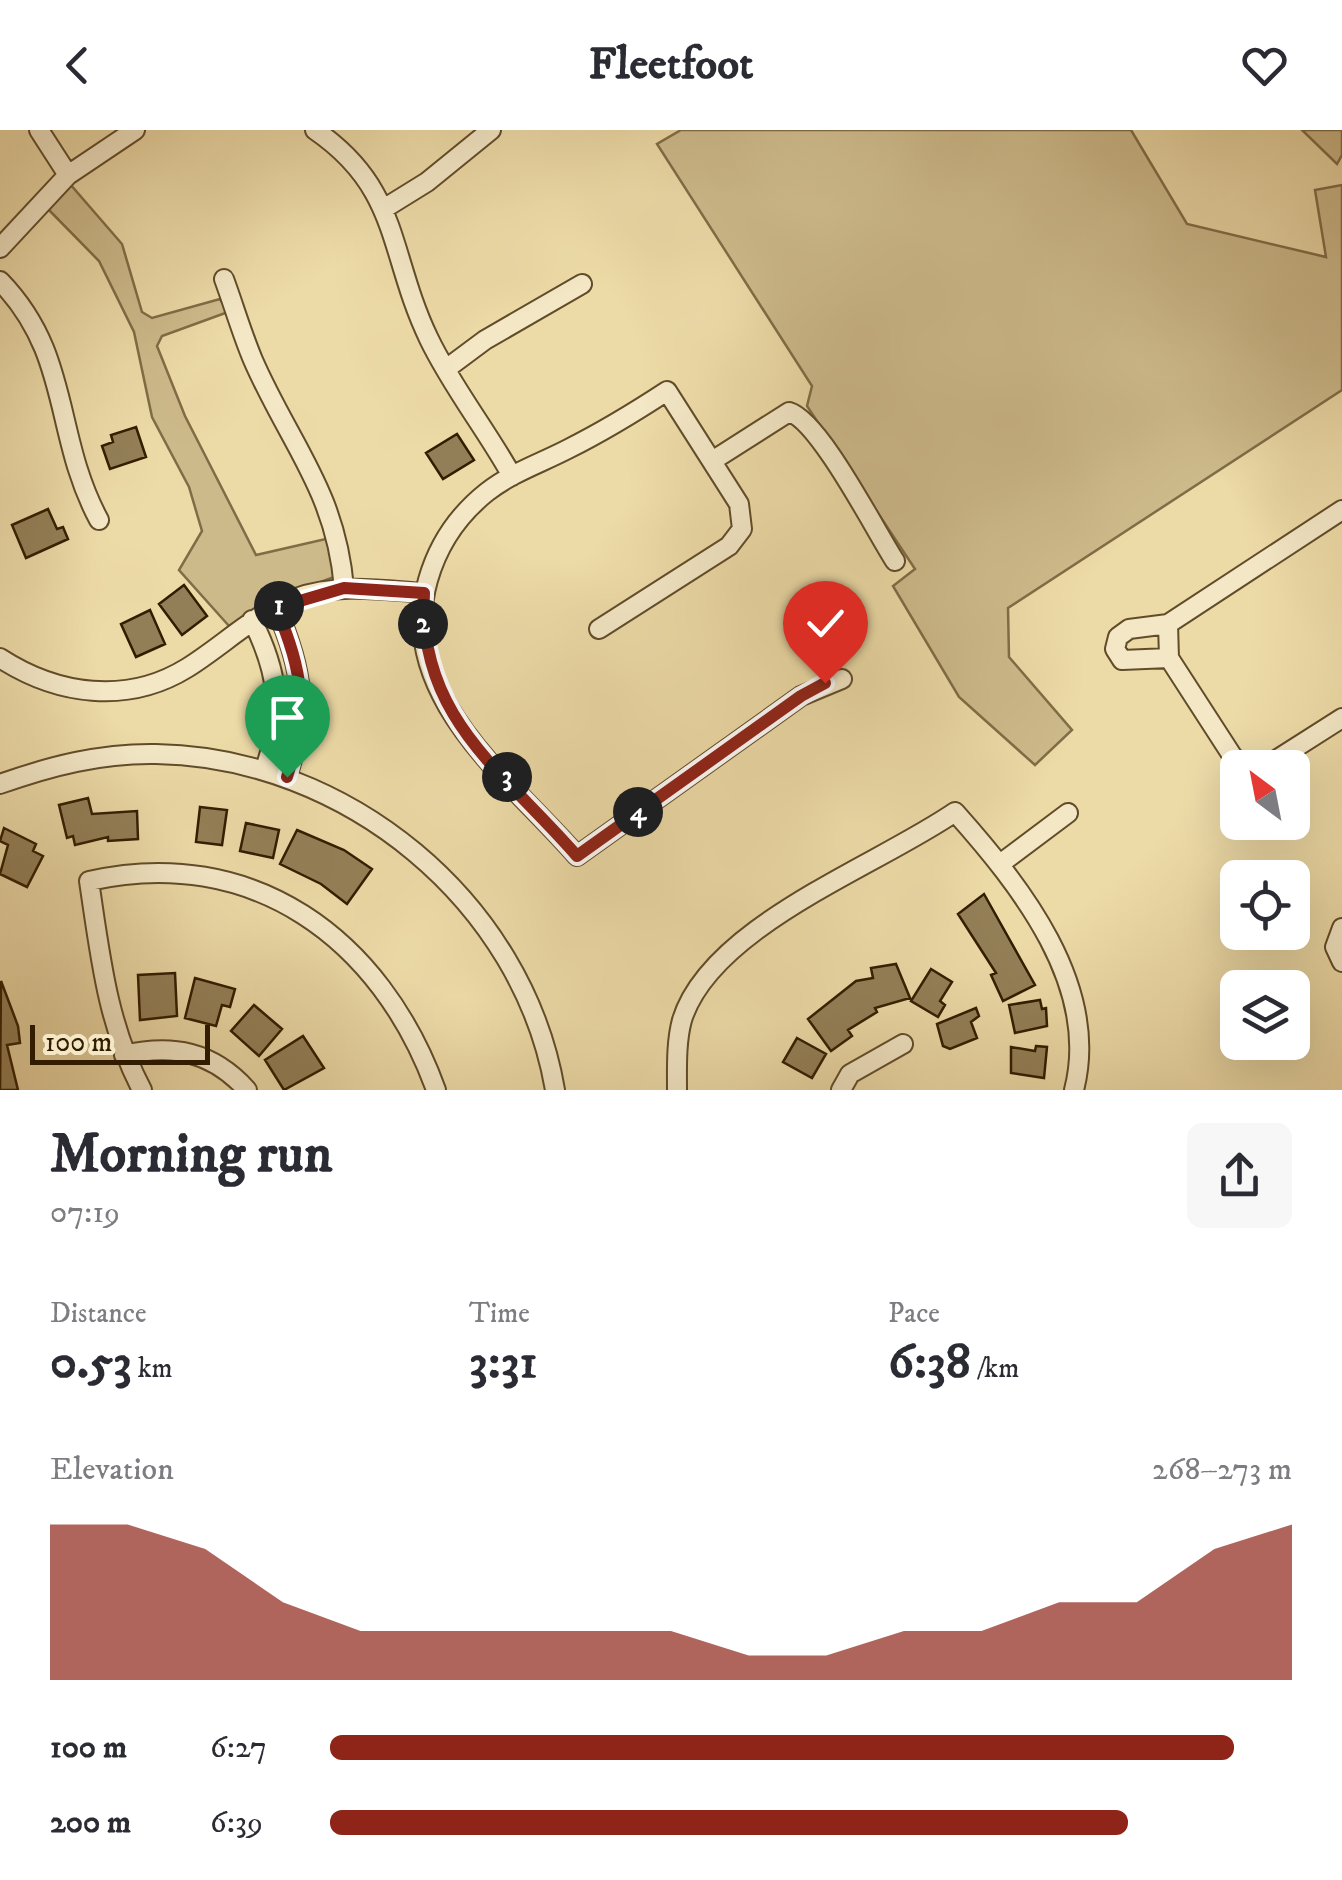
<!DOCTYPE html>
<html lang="en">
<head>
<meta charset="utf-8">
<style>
  body { margin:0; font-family:"IM FELL DW Pica",serif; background:#f7f7f7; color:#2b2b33; height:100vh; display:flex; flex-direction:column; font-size:38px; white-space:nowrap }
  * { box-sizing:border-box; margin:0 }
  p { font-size:32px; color:#7c7c81 }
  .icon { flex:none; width:55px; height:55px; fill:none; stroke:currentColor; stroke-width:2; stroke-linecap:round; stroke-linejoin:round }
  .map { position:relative; height:960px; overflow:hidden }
  .details { display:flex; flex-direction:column; background:#fff; flex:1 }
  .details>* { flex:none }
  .needle { width:65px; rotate:328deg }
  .tools { position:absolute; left:1220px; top:620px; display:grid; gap:20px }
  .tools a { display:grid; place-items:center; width:90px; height:90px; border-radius:15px; background:#fff; box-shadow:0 10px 40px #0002; font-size:50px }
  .scale { position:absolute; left:30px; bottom:25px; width:180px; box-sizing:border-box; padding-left:10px; border:5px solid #331d00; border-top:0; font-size:28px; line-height:35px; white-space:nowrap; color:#331d00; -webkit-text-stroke:8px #f3e7c6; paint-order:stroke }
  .pin { position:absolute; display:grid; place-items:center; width:85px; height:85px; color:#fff; margin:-102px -42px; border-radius:50% 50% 50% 0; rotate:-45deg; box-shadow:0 0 10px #0007 }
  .pin .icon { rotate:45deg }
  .km { position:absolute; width:50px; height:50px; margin:-25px; border-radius:50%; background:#222; color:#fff; font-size:28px; line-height:50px; text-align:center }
  .round { display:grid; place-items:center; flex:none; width:105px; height:105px; border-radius:15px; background:#f7f7f7 }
  .head { display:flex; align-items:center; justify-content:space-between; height:170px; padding:0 50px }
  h1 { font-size:55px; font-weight:700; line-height:75px }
  .metrics { display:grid; grid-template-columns:repeat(3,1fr); gap:15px; height:170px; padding:10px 50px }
  .metrics div { display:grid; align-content:center }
  .metrics b { font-size:50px; font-weight:700 }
  .metrics small { font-size:28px; font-weight:400 }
  .metrics p { font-size:28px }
  .chart { height:280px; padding:20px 50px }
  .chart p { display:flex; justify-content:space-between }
  .chart svg { width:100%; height:180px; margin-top:10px; fill:#8f2418; opacity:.7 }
  ul { padding:0 50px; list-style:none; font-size:32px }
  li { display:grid; grid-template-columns:160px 120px 1fr; align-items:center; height:75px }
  li i { height:25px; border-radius:12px; background:#8f2418 }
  header { display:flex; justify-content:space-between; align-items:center; height:130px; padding:0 50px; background:#fff; font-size:45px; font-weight:700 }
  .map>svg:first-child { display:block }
  .green { fill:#cdba8b; stroke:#806c46; stroke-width:2.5 }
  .building { fill:#937f57; stroke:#331d00; stroke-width:2.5 }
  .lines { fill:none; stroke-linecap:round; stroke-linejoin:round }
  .minor-casing { stroke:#614c2a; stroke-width:22 }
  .minor { stroke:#f3e7c6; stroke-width:18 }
  .route-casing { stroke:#fff; stroke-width:20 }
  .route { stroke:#8f2418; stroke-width:12 }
</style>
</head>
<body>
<header><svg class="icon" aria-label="back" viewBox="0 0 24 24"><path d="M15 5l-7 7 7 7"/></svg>Fleetfoot<svg class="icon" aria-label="heart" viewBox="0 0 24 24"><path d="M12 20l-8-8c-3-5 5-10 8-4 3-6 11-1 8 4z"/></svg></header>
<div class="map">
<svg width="1342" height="960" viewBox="0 0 1342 960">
  <rect width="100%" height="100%" fill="#ecdaa7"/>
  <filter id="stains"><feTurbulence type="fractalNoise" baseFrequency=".002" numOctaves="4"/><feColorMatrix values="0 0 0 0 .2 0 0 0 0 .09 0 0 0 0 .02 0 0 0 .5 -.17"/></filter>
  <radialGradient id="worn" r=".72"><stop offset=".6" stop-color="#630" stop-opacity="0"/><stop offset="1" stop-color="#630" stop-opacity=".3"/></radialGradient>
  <path class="green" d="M681 0H1131L1187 94 1326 127 1315 60 1342 55V260L1008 478 1009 527 1072 600 1035 635 959 567 893 456 915 439 807 276 812 256 657 14Z
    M1302 0H1342V25L1337 34Z
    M70 54 122 114 142 182 152 188 220 169 228 182 162 206 157 216 185 286 256 425 330 408 334 447 278 468 229 496 179 440 202 401 189 357 152 287 134 202 99 131 45 76Z"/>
  <path class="building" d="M136 297 146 327 110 339 102 316 113 312 111 305Z
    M457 304 474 330 443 349 426 323Z
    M48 379 57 399 63 397 68 409 26 428 12 395Z
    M184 455 207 486 182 505 159 474Z
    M150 480 165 514 136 527 121 494Z
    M88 668 92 684 137 681 138 709 108 711V707L75 715 73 706 67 708 59 675Z
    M200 677 227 680 222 715 196 712Z
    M246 693 279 700 273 728 240 721Z
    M4 698 36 714 33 721 43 726 27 757 0 744 8 715 0 711Z
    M297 700 344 720 372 739 347 774 321 754 280 734Z
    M984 764 1035 855 1003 871 991 845 996 843 958 784Z
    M896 834 910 868 875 878 877 882 848 900 852 906 831 921 808 889 856 851 873 848 871 838Z
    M931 839 952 852 940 871 945 875 938 887 911 871Z
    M175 843 177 886 140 890 138 845Z
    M195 848 235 859 230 877 222 875 216 896 185 888Z
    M1 851 18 896 20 913 7 915 18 960H0Z
    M1040 870 1042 879 1046 878 1047 896 1015 903 1009 875Z
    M254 875 282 899 259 926 231 901Z
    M976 878 979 886 971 892 977 908 950 919 943 916 937 894Z
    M303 906 324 938 284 960 265 930Z
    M797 908 826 924 812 948 783 932Z
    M1036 916 1047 917 1044 948 1011 943V917L1035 921Z"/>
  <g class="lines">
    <g class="minor-casing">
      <path id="minor" d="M39 0 68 45
        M315 0C401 59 388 124 429 209 452 257 486 299 512 346
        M385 78 427 52 491 0
        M0 118 68 45 135 0
        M224 149C234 176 242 204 253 230 289 313 336 361 344 458
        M0 151C72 225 53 305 99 390
        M446 239 485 210 582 154
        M712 331 789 282C819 290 875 400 895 431
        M1342 380 1168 494 1169 528 1233 627 1246 635 1273 632 1342 588
        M276 478C304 542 308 580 287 647
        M252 490C278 541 284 583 265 639
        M1168 494 1129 499 1118 507 1115 519 1122 530 1169 528
        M599 499 729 416 742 399 739 374 667 261C635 282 602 302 568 319 541 333 511 343 487 362 458 385 438 415 428 450 395 565 510 649 577 726L801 566 842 549
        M0 528C57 565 127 575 187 538 224 515 254 484 296 468 338 453 381 460 425 463
        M0 654C51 636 101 623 156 624 346 627 523 771 555 960
        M1000 734 1068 683
        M1342 798 1335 817 1342 832
        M124 925C172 914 212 921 247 960
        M142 960C107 894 100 824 89 751 252 714 381 808 436 960
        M677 960C677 938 676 912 682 890 711 796 877 736 955 682 1020 755 1101 856 1074 960
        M841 960 850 944 903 914"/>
    </g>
    <use href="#minor" class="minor"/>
  </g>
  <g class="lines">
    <g class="route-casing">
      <path id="route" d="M287 647C308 580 304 542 276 478L344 458 424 463C418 587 502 640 577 726L801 566 825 553"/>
    </g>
    <use href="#route" class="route"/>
  </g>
  <rect width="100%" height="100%" filter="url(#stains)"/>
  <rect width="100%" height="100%" fill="url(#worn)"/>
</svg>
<div class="tools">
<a><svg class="needle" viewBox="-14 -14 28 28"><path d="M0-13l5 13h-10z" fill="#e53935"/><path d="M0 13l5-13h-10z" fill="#7c7c81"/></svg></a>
<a><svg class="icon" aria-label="locate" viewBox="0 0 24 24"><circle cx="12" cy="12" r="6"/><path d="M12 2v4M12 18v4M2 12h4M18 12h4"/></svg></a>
<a><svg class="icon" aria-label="layers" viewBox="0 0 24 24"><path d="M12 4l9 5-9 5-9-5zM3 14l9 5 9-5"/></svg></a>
</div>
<div class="scale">100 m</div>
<div class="pin" style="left:287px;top:647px;background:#1e9e55"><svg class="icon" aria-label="arrive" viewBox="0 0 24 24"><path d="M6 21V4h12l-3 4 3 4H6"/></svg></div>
<div class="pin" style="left:825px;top:553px;background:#d93025"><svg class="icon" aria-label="check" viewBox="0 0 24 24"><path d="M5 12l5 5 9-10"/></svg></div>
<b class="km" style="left:279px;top:476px">1</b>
<b class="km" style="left:423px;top:494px">2</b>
<b class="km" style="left:507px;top:647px">3</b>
<b class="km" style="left:638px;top:682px">4</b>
</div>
<section class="details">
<div class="head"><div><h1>Morning run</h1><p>07:19</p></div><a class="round"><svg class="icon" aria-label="share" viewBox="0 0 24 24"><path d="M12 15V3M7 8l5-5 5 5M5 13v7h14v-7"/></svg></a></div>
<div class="metrics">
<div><p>Distance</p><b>0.53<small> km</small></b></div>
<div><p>Time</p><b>3:31</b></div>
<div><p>Pace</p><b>6:38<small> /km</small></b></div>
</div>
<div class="chart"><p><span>Elevation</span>268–273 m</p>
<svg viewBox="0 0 160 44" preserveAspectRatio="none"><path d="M0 44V6L10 6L20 12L30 25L40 32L50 32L60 32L70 32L80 32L90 38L100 38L110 32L120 32L130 25L140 25L150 12L160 6V44z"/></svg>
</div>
<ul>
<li><b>100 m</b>6:27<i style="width:94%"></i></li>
<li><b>200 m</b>6:39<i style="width:83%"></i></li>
</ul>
</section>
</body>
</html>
